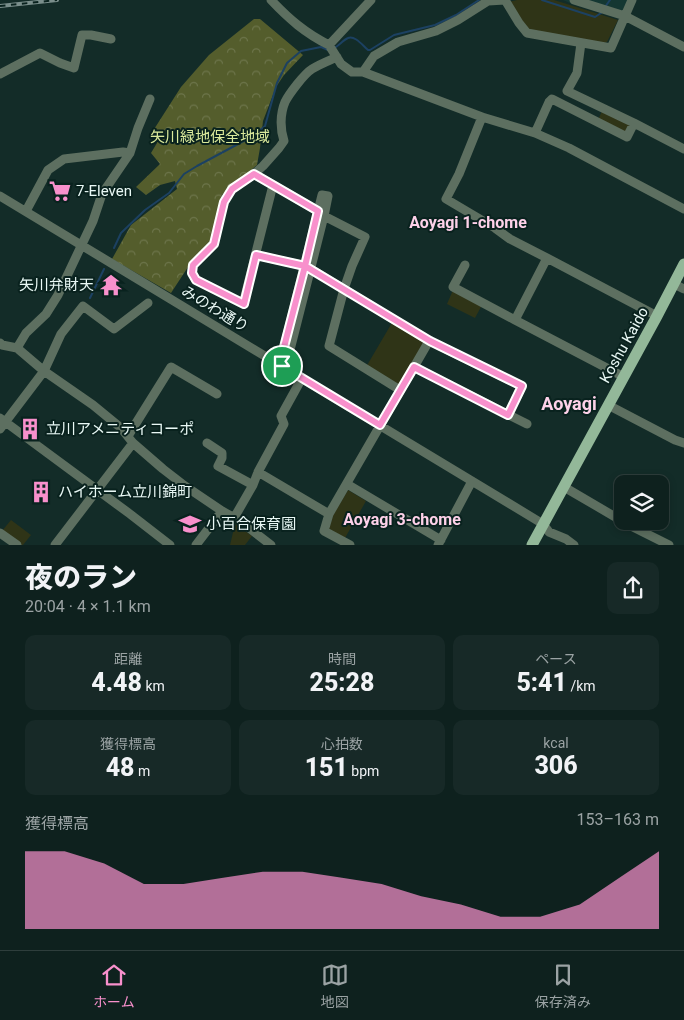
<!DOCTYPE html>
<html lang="ja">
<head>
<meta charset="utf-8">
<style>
  body { margin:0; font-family:Roboto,"Noto Sans JP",sans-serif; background:#172927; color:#f1f3f6; height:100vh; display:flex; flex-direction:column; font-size:19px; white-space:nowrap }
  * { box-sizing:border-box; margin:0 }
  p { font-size:16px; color:#9ba3a4 }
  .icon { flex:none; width:28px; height:28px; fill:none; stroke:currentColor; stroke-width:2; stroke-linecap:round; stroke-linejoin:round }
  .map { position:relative; height:545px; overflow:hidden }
  .sheet { display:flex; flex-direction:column; background:#0e211e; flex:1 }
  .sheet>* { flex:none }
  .tools { position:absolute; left:614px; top:475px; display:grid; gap:10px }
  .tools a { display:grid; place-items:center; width:55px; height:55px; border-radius:10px; background:#0e211e; box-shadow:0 2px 8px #0003,0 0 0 1px #2e3e3c; font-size:25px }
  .pin { position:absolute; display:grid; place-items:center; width:42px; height:42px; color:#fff; margin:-21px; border:2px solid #fff; border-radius:50%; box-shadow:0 1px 5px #0007 }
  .round { display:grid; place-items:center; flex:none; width:52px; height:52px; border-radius:10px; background:#172927 }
  .overview { display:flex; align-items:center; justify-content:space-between; height:85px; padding:0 25px }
  h1 { font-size:28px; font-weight:800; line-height:38px }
  .stats { display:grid; grid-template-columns:repeat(3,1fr); gap:8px; height:85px; padding:5px 25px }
  .stats div { display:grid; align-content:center; border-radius:10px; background:#172927; text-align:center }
  .stats b { font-size:25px; font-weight:800 }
  .stats small { font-size:14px; font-weight:400 }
  .stats p { font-size:14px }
  .chart { height:140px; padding:10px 25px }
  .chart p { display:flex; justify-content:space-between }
  .chart svg { width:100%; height:90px; margin-top:5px; fill:#f890cc; opacity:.7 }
  .tabs { display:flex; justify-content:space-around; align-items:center; height:70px; border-top:1px solid #2e3e3c; background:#0e211e; font-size:14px; color:#9ba3a4 }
  .tabs a { display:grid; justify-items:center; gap:2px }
  .tabs .on { color:#f890cc }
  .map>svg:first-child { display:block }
  .built { fill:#143732 }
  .forest { fill:url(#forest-crowns) }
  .park { fill:#2f3417 }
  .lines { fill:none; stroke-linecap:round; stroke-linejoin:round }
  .stream { stroke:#1c4162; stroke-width:2 }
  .minor { stroke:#5d6f60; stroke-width:9 }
  .major { stroke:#93b899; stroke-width:11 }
  .rail-casing { stroke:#7a8e8b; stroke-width:4 }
  .rail { stroke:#09221e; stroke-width:2; stroke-dasharray:5.5; stroke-linecap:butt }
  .route-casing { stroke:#fff; stroke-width:10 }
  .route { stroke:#f890cc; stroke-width:6 }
  .labels { text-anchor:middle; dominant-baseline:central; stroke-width:4; stroke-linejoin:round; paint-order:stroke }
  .park-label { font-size:15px; fill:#dae99b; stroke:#09221e }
  .poi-label { font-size:15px; fill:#e9f8f5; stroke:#09221e; text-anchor:start }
  .street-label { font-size:15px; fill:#e9f8f5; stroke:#09221e }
  .neighbourhood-label { font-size:16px; font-weight:bold; fill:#fed1e9; stroke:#09221e }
  .quarter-label { font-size:18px; font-weight:bold; fill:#fed1e9; stroke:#09221e }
</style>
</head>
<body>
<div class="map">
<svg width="684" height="545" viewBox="0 0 684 545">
  <defs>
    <pattern id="forest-crowns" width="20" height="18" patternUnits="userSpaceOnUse" patternTransform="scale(1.25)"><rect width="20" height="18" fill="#545d2c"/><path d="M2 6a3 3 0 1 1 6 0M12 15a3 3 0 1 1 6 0" fill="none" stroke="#6d754b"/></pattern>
  </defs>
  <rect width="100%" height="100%" fill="#132c28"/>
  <path class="built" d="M563 0H632L625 16 572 4Z"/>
  <path class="forest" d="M254 19H260L303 55 284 75 276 87 263 121 260 148 257 165 222 195 212 241 188 267 171 293 112 259 131 225 177 189 175 181 160 185 146 195 136 187 160 164 151 153 157 143 151 134 181 87 209 55Z"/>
  <path class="park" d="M517 0H554L618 20 607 42 604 43 528 30 508 2Z
    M602 111 631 125 627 134 598 120Z
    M453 290 482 305 475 318 447 304Z
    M393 321 428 342 400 389 366 367Z
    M348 490 366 501 345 538 329 529 333 515Z
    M11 520 31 535 23 545H20L2 531Z
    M235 524 252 536 245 545H230Z"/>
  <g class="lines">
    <path class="stream" d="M542 0 595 17 601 13
      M605 7 610 0
      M334 48C339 46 343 40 348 38 355 35 363 46 368 50H370L394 35 435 25 456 15 479 0
      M114 248 121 233 145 210 169 193 184 174 197 166 253 136 265 126 277 83 287 63 301 51 321 47 328 50
      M90 298 104 269"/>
    <path class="minor" d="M271 0C289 19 305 33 329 45L371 0
      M574 0 625 16 684 47
      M581 43 577 73 567 91 634 123 684 149
      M329 45 341 64 352 72H363L374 56 398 42 436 31 458 20 488 1 505 0 519 23 527 33 611 48 632 0
      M363 72 482 117 535 133 569 148 684 209
      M0 74 40 53 60 63 74 68 82 35H91L111 39
      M535 133 549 102 552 99 627 137 634 123
      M254 174 318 211
      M273 185 243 304 196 280 192 273 193 265 214 243 224 202 232 189 254 174 263 166 279 148 284 141C280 129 280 114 285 102 289 94 304 74 312 69 320 64 328 61 337 57
      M322 195 328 196 324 216 289 354 282 366 283 351Z
      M0 196 543 524 549 532 566 539 574 545
      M26 211 48 170 64 159 123 152 130 153
      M324 216 365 237 352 266 344 289 329 346 400 390
      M256 255 305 266 311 269 429 341 522 386 508 415
      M547 258 657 316
      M465 265 453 287 515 320 547 258 510 239 495 228 446 199 459 174 482 117
      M674 284 684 289
      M515 320 624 377
      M0 343 2 345 17 348 44 371 93 405 121 428 133 443 163 469 185 486 222 511 240 521 271 545
      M17 348 26 333 46 314 58 295 93 221 102 194 130 153 138 128 150 99
      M414 367 527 424
      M608 405 675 440 684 443
      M0 418 130 514 170 545
      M0 429 44 371 61 334 83 306 114 329 148 303
      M128 436 171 367 217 394
      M207 443 222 453V458L218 466 253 485
      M258 472 284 424 281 416 302 378
      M347 484 441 540
      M564 487 629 525 669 545
      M234 518 253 485 258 472 329 514
      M0 533 17 545
      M55 545 133 443
      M196 545 222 511
      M350 545 324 531 329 514 429 341
      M438 545 472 481"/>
    <path class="major" d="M532 545 657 316 684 264"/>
    <g class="rail-casing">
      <path id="rail" d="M0 6 57 0"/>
    </g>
    <use href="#rail" class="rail"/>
  </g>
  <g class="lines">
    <g class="route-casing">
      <path id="route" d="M282 366 380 425 414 367 508 415 522 386 430 341 305 266 318 211 254 174 232 189 224 202 214 244 193 265 192 273 196 280 244 304 256 255 305 266 283 351 282 366"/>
    </g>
    <use href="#route" class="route"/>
  </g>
  <defs>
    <g id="supermarket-bare" transform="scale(1.725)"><path d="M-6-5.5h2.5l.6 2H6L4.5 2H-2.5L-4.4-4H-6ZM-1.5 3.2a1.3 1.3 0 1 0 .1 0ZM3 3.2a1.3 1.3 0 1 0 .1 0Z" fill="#f890cc" stroke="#09221e" stroke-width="2.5" paint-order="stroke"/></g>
    <g id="temple-bare" transform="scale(1.725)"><path d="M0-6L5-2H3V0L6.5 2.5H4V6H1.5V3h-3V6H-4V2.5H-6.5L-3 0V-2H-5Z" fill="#f890cc" stroke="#09221e" stroke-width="2.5" paint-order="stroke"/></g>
    <g id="building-bare" transform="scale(1.725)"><path d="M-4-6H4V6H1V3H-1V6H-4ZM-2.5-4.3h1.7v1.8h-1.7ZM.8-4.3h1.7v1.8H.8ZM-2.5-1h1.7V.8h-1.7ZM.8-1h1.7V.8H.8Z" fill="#f890cc" stroke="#09221e" stroke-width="2.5" paint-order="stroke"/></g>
    <g id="school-bare" transform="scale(1.725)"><path d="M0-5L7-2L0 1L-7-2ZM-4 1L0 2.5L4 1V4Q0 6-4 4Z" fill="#f890cc" stroke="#09221e" stroke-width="2.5" paint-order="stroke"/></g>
  </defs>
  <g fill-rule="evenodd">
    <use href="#supermarket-bare" x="60" y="191"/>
    <use href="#temple-bare" x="111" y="285"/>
    <use href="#building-bare" x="30" y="429"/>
    <use href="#building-bare" x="41" y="492"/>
    <use href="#school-bare" x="190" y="524"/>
  </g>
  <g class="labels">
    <g class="park-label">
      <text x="210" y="137">矢川緑地保全地域</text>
    </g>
    <g class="poi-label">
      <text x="76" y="191">7-Eleven</text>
      <text x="94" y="285" text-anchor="end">矢川弁財天</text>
      <text x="46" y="429">立川アメニティコーポ</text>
      <text x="58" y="492">ハイホーム立川錦町</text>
      <text x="206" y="524">小百合保育園</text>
    </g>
    <g class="street-label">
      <text transform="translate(215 309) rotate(31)">みのわ通り</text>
      <text transform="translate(624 345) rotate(-61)">Koshu Kaido</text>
    </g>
    <g class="neighbourhood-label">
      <text x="468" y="222">Aoyagi 1-chome</text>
      <text x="402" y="519">Aoyagi 3-chome</text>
    </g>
    <g class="quarter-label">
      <text x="569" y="403">Aoyagi</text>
    </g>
  </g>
</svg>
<div class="tools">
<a><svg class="icon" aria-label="layers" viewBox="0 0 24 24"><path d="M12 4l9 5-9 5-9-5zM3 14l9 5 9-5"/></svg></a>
</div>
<div class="pin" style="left:282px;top:366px;background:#1e9e55"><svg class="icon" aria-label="arrive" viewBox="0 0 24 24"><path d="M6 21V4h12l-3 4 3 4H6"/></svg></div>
</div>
<section class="sheet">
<div class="overview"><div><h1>夜のラン</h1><p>20:04 · 4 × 1.1 km</p></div><a class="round"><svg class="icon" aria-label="share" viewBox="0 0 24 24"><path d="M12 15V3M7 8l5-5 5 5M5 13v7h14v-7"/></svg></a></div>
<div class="stats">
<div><p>距離</p><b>4.48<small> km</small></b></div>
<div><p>時間</p><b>25:28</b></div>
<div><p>ペース</p><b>5:41<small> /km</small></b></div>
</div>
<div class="stats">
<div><p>獲得標高</p><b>48<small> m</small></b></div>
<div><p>心拍数</p><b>151<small> bpm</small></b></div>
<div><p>kcal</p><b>306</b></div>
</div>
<div class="chart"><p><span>獲得標高</span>153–163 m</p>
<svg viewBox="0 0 160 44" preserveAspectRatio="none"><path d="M0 44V6L10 6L20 12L30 22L40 22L50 19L60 16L70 16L80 19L90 22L100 28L110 32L120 38L130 38L140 32L150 19L160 6V44z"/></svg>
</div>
</section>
<nav class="tabs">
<a class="on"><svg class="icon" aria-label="home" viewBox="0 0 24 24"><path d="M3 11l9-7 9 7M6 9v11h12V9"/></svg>ホーム</a>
<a><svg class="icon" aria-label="map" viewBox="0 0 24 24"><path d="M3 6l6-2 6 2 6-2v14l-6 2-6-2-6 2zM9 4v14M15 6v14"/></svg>地図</a>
<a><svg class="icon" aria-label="saved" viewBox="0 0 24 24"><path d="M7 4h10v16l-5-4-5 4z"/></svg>保存済み</a>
</nav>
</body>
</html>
